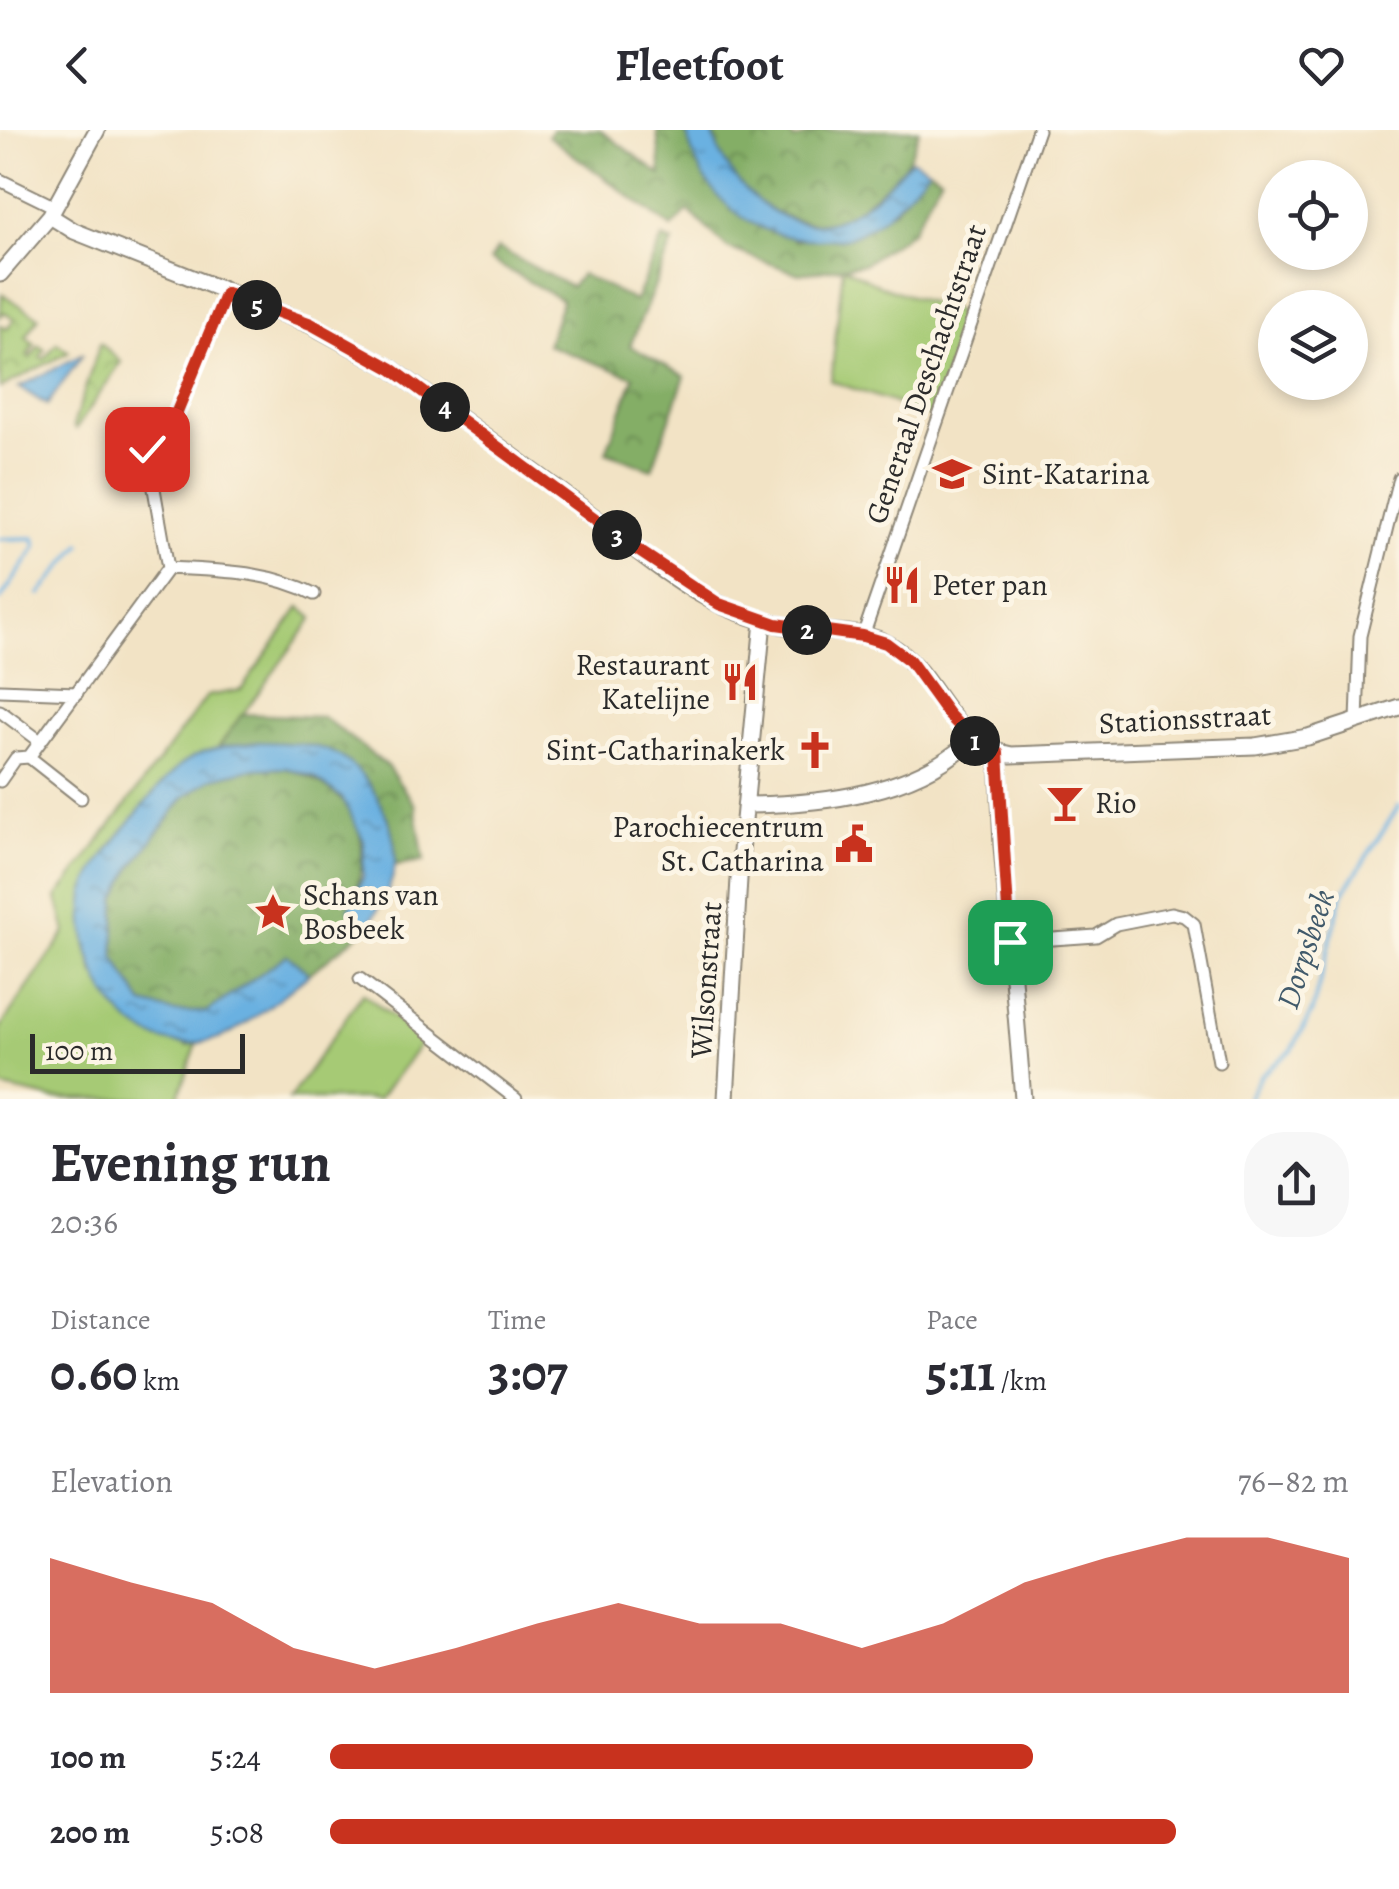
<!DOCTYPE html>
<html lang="en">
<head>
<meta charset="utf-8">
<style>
  body { margin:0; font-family:Alegreya,serif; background:#f7f7f7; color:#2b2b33; height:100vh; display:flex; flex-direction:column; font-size:38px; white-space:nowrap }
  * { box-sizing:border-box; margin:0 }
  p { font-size:32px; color:#7c7c81 }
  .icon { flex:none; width:55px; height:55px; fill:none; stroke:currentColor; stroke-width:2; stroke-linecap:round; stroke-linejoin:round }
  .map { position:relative; height:969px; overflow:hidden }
  .panel { display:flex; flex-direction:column; background:#fff; flex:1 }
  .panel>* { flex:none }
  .buttons { position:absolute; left:1258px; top:30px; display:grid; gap:20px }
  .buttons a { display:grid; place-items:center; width:110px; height:110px; border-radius:50%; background:#fff; box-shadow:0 5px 15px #0003; font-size:50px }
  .scale { position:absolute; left:30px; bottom:25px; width:215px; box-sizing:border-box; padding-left:10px; border:5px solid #2b2b2b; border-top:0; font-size:28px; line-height:35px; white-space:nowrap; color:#2b2b2b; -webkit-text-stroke:8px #fcf5e5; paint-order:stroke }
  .pin { position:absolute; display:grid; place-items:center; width:85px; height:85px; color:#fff; margin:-42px; border-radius:20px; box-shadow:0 5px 15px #0006 }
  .km { position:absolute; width:50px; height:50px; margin:-25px; border-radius:50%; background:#222; color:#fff; font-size:28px; line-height:50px; text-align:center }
  .round { display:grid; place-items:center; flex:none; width:105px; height:105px; border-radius:40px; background:#f7f7f7 }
  .headline { display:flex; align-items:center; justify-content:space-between; height:170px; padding:0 50px }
  h1 { font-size:55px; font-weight:700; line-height:75px }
  .figures { display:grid; grid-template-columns:repeat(3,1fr); gap:15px; height:170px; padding:10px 50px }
  .figures div { display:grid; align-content:center }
  .figures b { font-size:50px; font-weight:700 }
  .figures small { font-size:28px; font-weight:400 }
  .figures p { font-size:28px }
  .chart { height:280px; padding:20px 50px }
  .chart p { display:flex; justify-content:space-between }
  .chart svg { width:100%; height:180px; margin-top:10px; fill:#c8321e; opacity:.7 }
  ul { padding:0 50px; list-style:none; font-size:32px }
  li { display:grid; grid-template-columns:160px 120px 1fr; align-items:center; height:75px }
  li i { height:25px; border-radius:12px; background:#c8321e }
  header { display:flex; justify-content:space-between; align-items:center; height:130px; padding:0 50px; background:#fff; font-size:45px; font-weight:700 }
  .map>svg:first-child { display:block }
  .grass { fill:#a6ca74; stroke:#687a50; stroke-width:2.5 }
  .forest { fill:url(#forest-crowns); stroke:#586c48; stroke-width:2.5 }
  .park { fill:url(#park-crowns); stroke:#687a50; stroke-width:2.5 }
  .water { fill:url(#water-ripples); stroke:#4b6e86; stroke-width:2.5 }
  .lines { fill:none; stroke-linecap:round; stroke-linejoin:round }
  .stream { stroke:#6bb1e1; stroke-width:4 }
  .minor-casing { stroke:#8e8778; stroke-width:15 }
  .tertiary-casing { stroke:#8e8778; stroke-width:19 }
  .minor { stroke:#fff; stroke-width:11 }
  .tertiary { stroke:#fff; stroke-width:15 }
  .route-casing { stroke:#fff; stroke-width:20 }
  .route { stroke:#c8321e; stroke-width:12 }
  .labels { text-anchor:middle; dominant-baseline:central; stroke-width:10; stroke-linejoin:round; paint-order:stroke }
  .street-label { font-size:30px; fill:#2b2b2b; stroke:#fcf5e5 }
  .poi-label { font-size:30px; fill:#2b2b2b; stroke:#fcf5e5; text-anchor:start }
  .water-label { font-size:32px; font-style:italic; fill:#415a6b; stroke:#fcf5e5 }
</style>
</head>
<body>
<header><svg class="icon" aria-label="back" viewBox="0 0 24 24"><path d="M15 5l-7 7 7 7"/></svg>Fleetfoot<svg class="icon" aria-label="heart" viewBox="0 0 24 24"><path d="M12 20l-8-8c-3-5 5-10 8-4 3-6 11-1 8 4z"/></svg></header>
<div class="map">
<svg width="1399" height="969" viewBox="0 0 1399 969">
  <defs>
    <pattern id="forest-crowns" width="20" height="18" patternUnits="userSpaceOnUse" patternTransform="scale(2.5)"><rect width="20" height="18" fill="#84ae66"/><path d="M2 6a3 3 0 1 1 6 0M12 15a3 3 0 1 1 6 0" fill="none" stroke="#6c8e54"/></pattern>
    <pattern id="park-crowns" width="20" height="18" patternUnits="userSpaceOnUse" patternTransform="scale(2.5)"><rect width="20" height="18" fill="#a6ca74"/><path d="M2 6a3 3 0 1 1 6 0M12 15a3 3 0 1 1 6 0" fill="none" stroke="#87a45f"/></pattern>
    <pattern id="water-ripples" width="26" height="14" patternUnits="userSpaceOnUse" patternTransform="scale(2.5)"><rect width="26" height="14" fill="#6bb1e1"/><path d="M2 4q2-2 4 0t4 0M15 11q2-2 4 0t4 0" fill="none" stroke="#5890b7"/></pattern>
  </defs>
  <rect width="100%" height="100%" fill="#fcf5e5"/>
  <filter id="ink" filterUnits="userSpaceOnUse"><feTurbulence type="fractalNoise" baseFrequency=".01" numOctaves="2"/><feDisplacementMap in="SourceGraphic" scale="20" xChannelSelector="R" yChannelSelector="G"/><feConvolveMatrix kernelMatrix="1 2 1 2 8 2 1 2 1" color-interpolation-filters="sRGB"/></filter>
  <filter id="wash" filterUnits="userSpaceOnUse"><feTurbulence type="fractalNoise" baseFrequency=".0048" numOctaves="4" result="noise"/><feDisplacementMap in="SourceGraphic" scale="40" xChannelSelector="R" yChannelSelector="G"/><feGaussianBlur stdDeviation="2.25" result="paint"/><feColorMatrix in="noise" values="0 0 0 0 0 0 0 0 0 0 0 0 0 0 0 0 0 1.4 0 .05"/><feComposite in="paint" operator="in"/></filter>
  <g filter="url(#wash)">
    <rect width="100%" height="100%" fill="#f2e3c5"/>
    <path class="grass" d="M843 137 881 156 966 185 932 286 831 251Z
      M300 477 313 488 218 618 185 632 112 714 85 760 86 813 94 843 187 916 197 913 178 969H54L0 957V898L66 802 57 768 207 566 241 560Z
      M363 863 423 911 378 969H289Z"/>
    <path class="forest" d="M552 0H600L661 45 657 0H686V4L796 111 893 81 929 39 941 47 912 101 864 134 799 144 727 118 688 80 672 98 548 6Z
      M712 0H788L794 10 821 0H919C910 34 903 40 877 63 865 73 853 84 838 90 802 103 749 74 729 43 721 30 716 16 712 0Z
      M662 108 673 112 630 216 685 246 652 339 606 322 634 247 547 215 562 170 490 130 498 118 571 157 581 144 635 171Z
      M242 584 323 587 387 636 415 675 424 731 395 735 390 693 370 655 218 618Z
      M286 638C360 662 378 710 349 780L367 798 309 844 287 825 207 882H174L143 874 114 827 116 769 132 737 184 667 212 648 251 639Z"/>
    <path class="park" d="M2 164 39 187 26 207 35 214 27 226 30 228 39 216 45 220 40 227 44 229 57 213 69 222 0 258V195L7 199 14 189 4 182 0 187Z
      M100 213 121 232 76 299 73 296Z"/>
    <path class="water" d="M686 0H712C722 49 785 112 839 89 868 77 891 51 912 29L929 39C906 66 882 96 847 108 840 110 831 109 824 109 756 113 699 67 686 0Z
      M83 224 47 275 19 257Z
      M258 612C285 613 318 612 341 627 373 648 398 697 395 734 393 757 378 779 367 798L349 780 363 747 364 711 342 668 314 647 286 638 251 639 212 648 184 667 132 737 116 769 114 827 143 874 174 882H207L287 825 309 844C286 862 243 901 216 909 129 936 74 840 85 763 88 739 164 646 186 631 206 617 234 615 258 612Z"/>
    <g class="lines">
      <path class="stream" d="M0 409 34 408 36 417 0 470
        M40 464 81 414
        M1248 969 1261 945 1292 920 1312 881 1342 765 1399 676"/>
    </g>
  </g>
  <g filter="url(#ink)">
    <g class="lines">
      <g class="minor-casing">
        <path id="minor" d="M0 50 55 77
          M226 163 176 284 147 319 168 438C218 441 268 440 314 464
          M863 506 1038 0
          M0 560 77 563
          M0 581 40 611
          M1357 591 1360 506 1399 348
          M29 627 81 668
          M0 651 16 628 29 627 168 438
          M1010 812 1096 806 1116 794 1172 783 1184 786 1194 794 1219 932
          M360 849 516 969"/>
      </g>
      <g class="tertiary-casing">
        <path id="tertiary" d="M50 86 74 101 311 195 392 239C454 284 516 328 577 374 621 407 671 452 721 475 748 487 778 496 808 500 835 503 867 501 890 515 939 544 948 615 1011 625L1255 616 1308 607 1399 577
          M0 144 50 86 97 0
          M998 623 1002 716 1023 969
          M747 675C823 674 915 664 972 609
          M726 969 740 732 763 491"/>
      </g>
      <use href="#minor" class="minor"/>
      <use href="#tertiary" class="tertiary"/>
    </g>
  </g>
  <g class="lines" filter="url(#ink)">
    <g class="route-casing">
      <path id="route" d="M147 319 176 284 226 163 311 194 392 239 636 419 719 474 776 494 863 506 886 513 910 531 949 585 972 609 998 623 1010 812"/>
    </g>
    <use href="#route" class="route"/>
  </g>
  <defs>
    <g id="school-bare" transform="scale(3)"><path d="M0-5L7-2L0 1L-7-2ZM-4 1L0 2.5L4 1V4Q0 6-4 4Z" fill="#c8321e" stroke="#fcf5e5" stroke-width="2.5" paint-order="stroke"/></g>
    <g id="restaurant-bare" transform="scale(3)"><path d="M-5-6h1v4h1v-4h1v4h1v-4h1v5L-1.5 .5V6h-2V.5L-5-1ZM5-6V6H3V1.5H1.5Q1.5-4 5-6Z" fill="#c8321e" stroke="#fcf5e5" stroke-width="2.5" paint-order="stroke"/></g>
    <g id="church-bare" transform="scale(3)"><path d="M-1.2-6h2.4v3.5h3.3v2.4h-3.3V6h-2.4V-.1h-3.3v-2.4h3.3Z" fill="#c8321e" stroke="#fcf5e5" stroke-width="2.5" paint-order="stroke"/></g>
    <g id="bar-bare" transform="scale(3)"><path d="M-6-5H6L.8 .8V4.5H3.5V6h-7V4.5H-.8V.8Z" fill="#c8321e" stroke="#fcf5e5" stroke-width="2.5" paint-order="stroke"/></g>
    <g id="civic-bare" transform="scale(3)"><path d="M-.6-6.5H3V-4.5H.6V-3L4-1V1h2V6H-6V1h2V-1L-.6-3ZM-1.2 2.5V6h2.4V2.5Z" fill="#c8321e" stroke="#fcf5e5" stroke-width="2.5" paint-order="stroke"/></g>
    <g id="sight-bare" transform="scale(3)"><path d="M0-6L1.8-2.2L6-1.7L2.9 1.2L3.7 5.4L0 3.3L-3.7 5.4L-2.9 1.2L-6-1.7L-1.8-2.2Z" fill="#c8321e" stroke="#fcf5e5" stroke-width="2.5" paint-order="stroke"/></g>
  </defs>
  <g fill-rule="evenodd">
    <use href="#school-bare" x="952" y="344"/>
    <use href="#restaurant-bare" x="902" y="455"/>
    <use href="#restaurant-bare" x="740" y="552"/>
    <use href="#church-bare" x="815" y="620"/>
    <use href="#bar-bare" x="1065" y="673"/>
    <use href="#civic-bare" x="854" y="714"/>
    <use href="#sight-bare" x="273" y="782"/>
  </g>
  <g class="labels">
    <g class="street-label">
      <text transform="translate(926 244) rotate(-71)">Generaal Deschachtstraat</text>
      <text transform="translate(1185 589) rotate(-3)">Stationsstraat</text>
      <text transform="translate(706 850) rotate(-86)">Wilsonstraat</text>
    </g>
    <g class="poi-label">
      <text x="982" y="344">Sint-Katarina</text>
      <text x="932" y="455">Peter pan</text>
      <text x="710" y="535" text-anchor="end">Restaurant<tspan x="710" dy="34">Katelijne</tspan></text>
      <text x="785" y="620" text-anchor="end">Sint-Catharinakerk</text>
      <text x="1095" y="673">Rio</text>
      <text x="824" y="697" text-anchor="end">Parochiecentrum<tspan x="824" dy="34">St. Catharina</tspan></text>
      <text x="303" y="765">Schans van<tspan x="303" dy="34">Bosbeek</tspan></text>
    </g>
    <g class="water-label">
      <text transform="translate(1305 819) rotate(-72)">Dorpsbeek</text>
    </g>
  </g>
</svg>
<div class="buttons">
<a><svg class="icon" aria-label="locate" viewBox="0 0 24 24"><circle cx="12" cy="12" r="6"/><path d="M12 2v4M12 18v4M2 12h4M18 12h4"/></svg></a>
<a><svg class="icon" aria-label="layers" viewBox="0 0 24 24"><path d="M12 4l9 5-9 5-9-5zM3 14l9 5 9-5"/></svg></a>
</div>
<div class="scale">100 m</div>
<div class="pin" style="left:1010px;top:812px;background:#1e9e55"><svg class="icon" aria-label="arrive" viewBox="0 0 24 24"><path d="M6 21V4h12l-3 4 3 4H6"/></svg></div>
<div class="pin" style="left:147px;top:319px;background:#d93025"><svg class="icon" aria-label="check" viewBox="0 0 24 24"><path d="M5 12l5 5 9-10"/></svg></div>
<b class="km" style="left:975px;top:611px">1</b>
<b class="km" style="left:807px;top:500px">2</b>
<b class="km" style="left:617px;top:405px">3</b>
<b class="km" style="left:445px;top:277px">4</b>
<b class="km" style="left:257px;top:175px">5</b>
</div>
<section class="panel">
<div class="headline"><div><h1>Evening run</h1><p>20:36</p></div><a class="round"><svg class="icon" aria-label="share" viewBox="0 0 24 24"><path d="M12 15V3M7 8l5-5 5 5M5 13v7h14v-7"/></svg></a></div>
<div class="figures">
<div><p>Distance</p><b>0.60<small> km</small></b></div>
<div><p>Time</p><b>3:07</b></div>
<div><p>Pace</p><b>5:11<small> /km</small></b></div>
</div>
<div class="chart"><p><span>Elevation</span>76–82 m</p>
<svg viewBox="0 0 160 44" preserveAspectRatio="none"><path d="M0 44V11L10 17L20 22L30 33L40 38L50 33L60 27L70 22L80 27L90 27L100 33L110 27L120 17L130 11L140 6L150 6L160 11V44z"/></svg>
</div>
<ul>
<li><b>100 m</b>5:24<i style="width:69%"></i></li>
<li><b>200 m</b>5:08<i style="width:83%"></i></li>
</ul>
</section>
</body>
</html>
